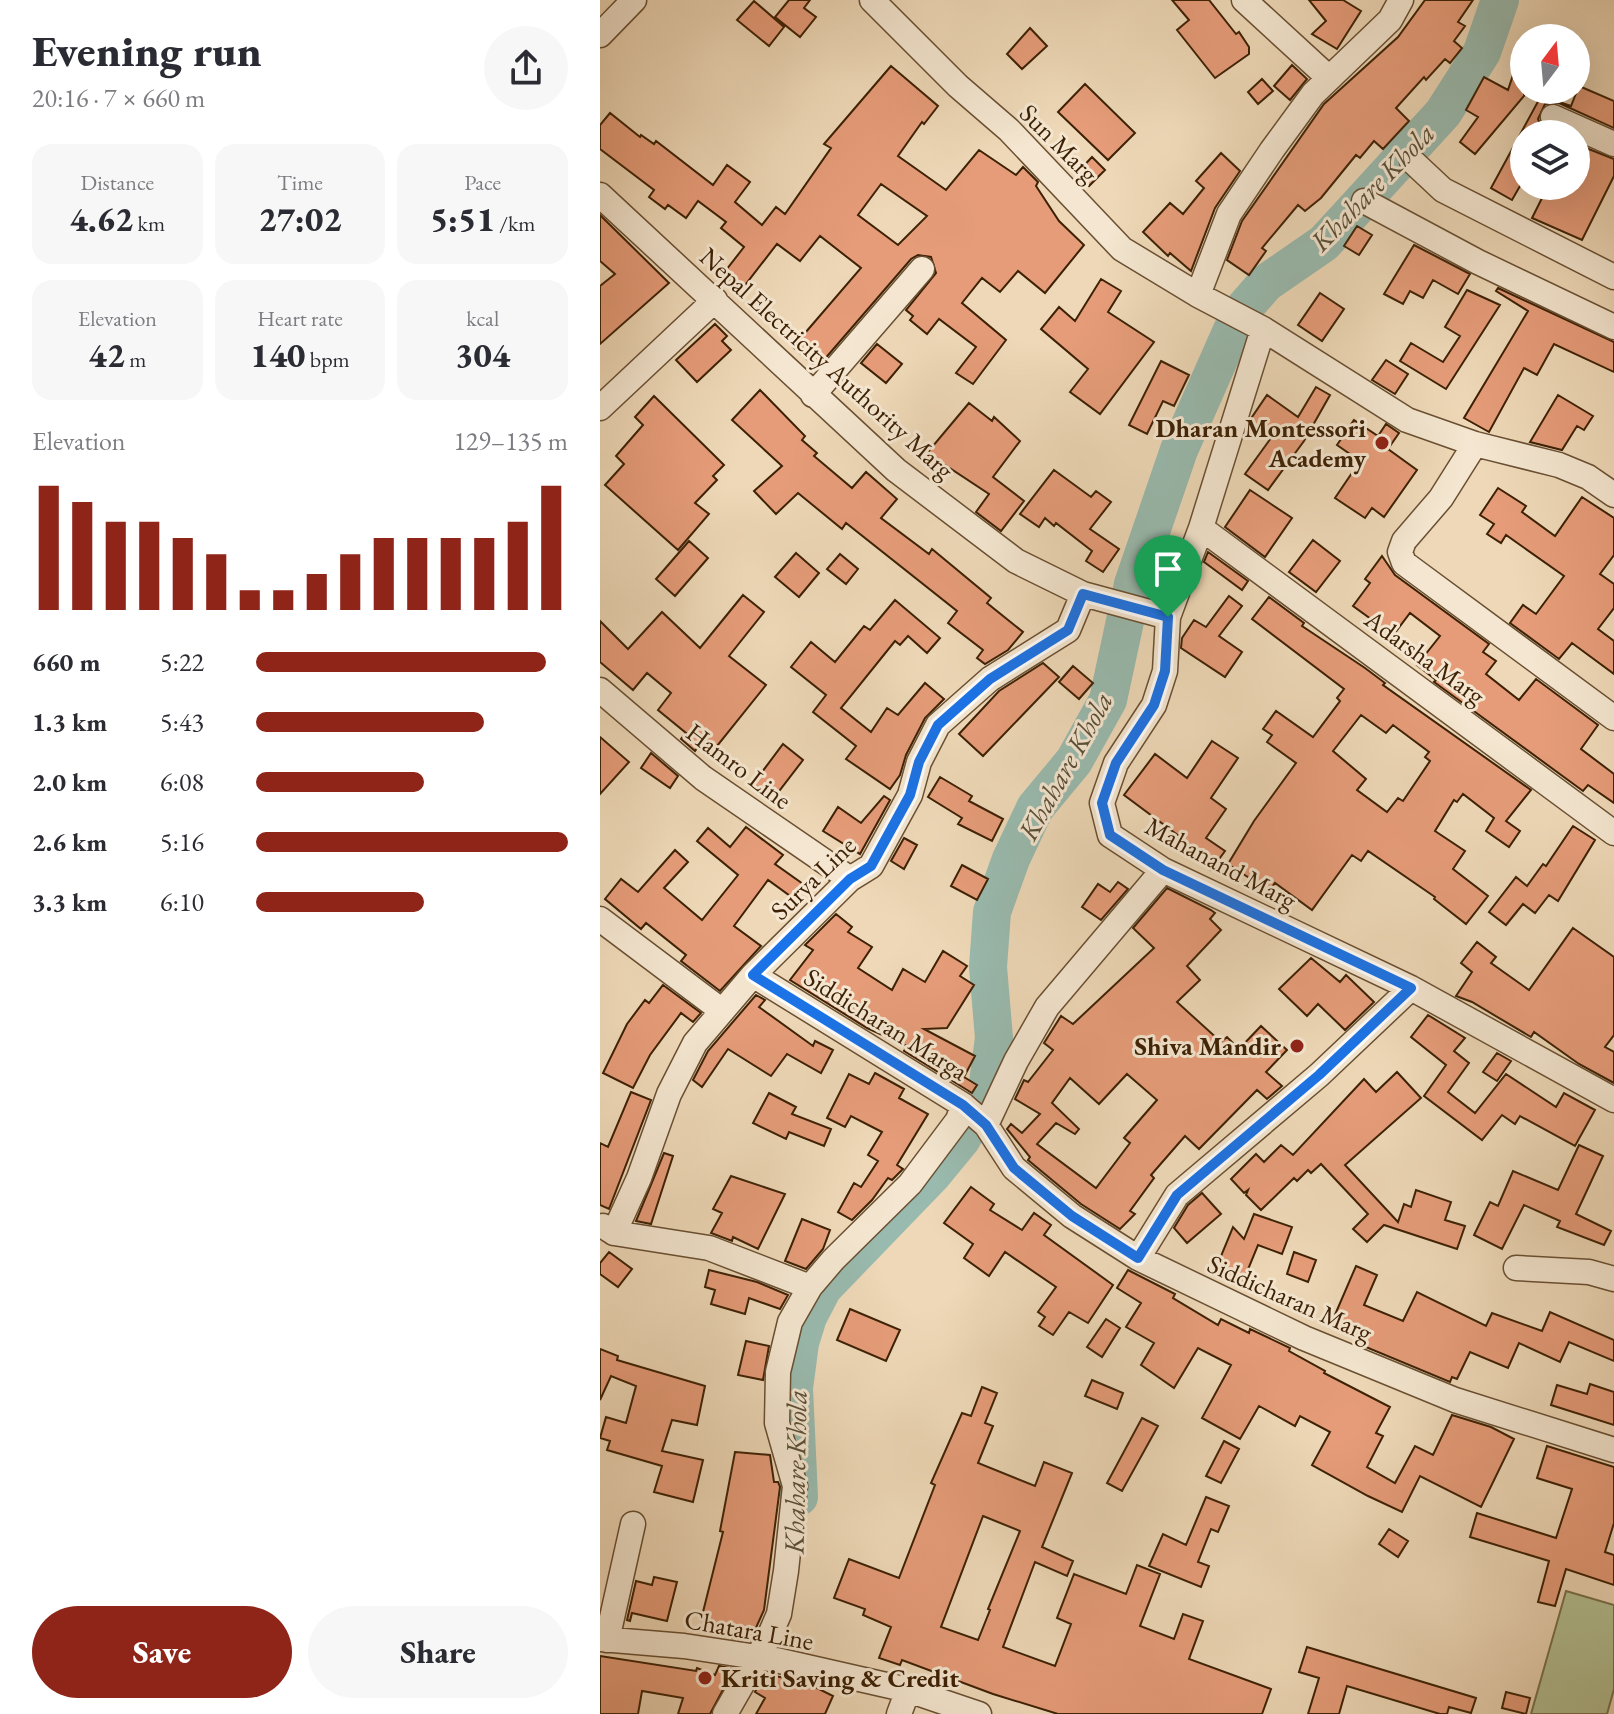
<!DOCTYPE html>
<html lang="en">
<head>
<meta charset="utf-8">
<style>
  body { margin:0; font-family:"EB Garamond",serif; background:#f7f7f7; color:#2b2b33; height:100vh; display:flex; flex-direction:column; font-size:30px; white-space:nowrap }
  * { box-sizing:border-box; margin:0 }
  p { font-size:26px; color:#7c7c81 }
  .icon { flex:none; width:44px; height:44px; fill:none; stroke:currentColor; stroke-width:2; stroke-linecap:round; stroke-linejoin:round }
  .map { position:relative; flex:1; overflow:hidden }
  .details { display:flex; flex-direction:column; background:#fff; width:600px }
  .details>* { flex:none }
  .needle { width:52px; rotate:16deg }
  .fabs { position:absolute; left:910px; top:24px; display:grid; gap:16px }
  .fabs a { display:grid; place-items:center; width:80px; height:80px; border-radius:50%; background:#fff; box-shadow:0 8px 32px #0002; font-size:40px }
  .pin { position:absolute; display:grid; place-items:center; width:68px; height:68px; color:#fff; margin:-82px -34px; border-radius:50% 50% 50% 0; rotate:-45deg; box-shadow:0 0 8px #0007 }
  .pin .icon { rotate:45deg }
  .round { display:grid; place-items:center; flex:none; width:84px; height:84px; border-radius:42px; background:#f7f7f7 }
  .overview { display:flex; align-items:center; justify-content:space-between; height:136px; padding:0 32px }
  h1 { font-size:44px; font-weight:800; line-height:60px }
  .metrics { display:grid; grid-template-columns:repeat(3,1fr); gap:12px; height:136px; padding:8px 32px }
  .metrics div { display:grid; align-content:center; border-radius:20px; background:#f7f7f7; text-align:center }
  .metrics b { font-size:34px; font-weight:800 }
  .metrics small { font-size:22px; font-weight:400 }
  .metrics p { font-size:22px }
  .chart { height:224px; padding:16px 32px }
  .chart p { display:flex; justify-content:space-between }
  .chart svg { width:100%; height:144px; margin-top:8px; stroke:#8f2418; stroke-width:6 }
  .cta { display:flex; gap:16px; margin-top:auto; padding:16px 32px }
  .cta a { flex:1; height:92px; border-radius:48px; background:#8f2418; color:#fff; font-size:32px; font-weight:800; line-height:92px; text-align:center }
  .cta a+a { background:#f7f7f7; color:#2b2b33 }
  ul { padding:0 32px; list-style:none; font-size:26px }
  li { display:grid; grid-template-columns:128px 96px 1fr; align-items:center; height:60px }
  li i { height:20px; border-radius:10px; background:#8f2418 }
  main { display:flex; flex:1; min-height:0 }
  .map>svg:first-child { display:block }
  .green { fill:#b3c093; stroke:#78704c; stroke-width:2 }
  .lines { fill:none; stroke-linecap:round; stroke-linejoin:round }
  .river { stroke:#99baae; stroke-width:38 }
  .building { fill:#e69c79; stroke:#3d2105; stroke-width:2; fill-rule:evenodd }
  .minor-casing { stroke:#694f32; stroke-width:27 }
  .minor { stroke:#f4e6d0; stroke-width:24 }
  .route-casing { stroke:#fff; stroke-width:16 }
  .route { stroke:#1a73e8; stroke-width:10 }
  .poi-dot { fill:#8f2418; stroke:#f4e6d0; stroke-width:3 }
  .labels { text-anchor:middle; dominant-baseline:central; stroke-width:6; stroke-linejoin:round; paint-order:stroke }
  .street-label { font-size:26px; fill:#3d2105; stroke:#f4e6d0 }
  .poi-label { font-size:26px; font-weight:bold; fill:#3d2105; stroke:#f4e6d0; text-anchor:end }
  .water-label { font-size:28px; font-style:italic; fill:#594f38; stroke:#f4e6d0 }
</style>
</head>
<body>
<main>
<section class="details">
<div class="overview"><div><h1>Evening run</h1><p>20:16 · 7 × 660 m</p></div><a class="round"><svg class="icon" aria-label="share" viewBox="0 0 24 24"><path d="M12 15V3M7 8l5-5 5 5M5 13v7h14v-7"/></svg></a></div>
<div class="metrics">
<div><p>Distance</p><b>4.62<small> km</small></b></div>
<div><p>Time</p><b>27:02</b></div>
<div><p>Pace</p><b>5:51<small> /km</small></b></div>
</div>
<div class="metrics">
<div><p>Elevation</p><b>42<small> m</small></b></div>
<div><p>Heart rate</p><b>140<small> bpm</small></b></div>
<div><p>kcal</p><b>304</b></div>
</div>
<div class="chart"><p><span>Elevation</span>129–135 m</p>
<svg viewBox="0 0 160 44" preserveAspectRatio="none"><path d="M5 44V6M15 44V11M25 44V17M35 44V17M45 44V22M55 44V27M65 44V38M75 44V38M85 44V33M95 44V27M105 44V22M115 44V22M125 44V22M135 44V22M145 44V17M155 44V6"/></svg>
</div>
<ul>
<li><b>660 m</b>5:22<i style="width:93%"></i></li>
<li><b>1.3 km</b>5:43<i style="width:73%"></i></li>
<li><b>2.0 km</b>6:08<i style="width:54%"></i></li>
<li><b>2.6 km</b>5:16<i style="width:100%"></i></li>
<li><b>3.3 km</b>6:10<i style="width:54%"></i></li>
</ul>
<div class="cta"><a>Save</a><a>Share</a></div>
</section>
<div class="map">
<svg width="1014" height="1714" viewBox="0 0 1014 1714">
  <rect width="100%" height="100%" fill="#eed8b7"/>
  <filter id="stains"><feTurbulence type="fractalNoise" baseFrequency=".0025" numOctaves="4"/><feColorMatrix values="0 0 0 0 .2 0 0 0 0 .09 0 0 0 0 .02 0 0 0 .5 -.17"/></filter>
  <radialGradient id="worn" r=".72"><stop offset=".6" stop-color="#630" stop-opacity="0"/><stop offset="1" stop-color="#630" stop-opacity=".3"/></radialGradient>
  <path class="green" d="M966 1591 1014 1605V1689L1007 1714H931Z"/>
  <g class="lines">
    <path class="river" d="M199 1497 194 1388 200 1343 208 1317 223 1288 333 1174 361 1140 386 1098 394 1038 388 967 392 912 411 859 435 808 474 761 508 700 533 584 579 450 632 330 645 307 666 283 724 243 843 113 882 52 900 0"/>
  </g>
  <path class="building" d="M189 0H210L204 8 216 17 200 37 175 17Z
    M572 0H609L636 34 639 32 649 47V54L615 78 577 30 589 20Z
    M709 0H743L761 11 737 49 712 34 726 21Z
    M825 0H873L858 22 865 26 854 41 862 48 850 63 845 59 826 80 824 77 796 108 809 121 783 149 774 141 760 158 756 155 721 198 705 211 698 205 662 248 666 251 649 275 627 260 642 221 724 104 798 37Z
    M154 1 184 27 169 46 137 20Z
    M430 28 447 46 422 69 407 54Z
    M921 51 924 52V96L875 154 860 142 878 117 866 110 884 77 908 90Z
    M692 65 707 79 690 100 674 86Z
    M291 66 338 106 324 124 322 122 298 156 346 190 379 150 416 175 423 167 438 182 436 186 459 221 484 245 445 293 418 271 400 292 382 278 362 303 406 340 373 384 356 373 376 347 339 319 327 334 310 320 313 316 306 310 336 273 331 257 318 255 311 259 217 368 193 347 261 268 220 236 200 261 177 244 142 289 123 274 144 247 121 228 126 222 98 201 86 218 68 205 65 209 49 197 54 190 0 149V125L10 113 40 137 41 135 54 144 56 141 113 185 127 165 150 182 135 202 162 225 176 207 185 214 231 148 224 144ZM281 184 327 216 298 245 258 215Z
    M662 79 673 91 658 104 648 92Z
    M485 84 535 133 508 160 458 112Z
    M979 86 1014 101V128L959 103 945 104 938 119 941 126 954 134H924V179L912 200 891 188 941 96 971 106Z
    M976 144 1014 159V176L982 240 932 218 948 186H976Z
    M621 153 640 171 615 208 591 271 570 253 568 256 543 232 570 203 583 214 604 188 596 181Z
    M492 157 505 170 489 186 476 174Z
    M0 215 69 283 0 344V286L15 274 0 261Z
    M757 226 772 235 759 255 744 246Z
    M814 245 870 274 858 294 833 280 823 298 810 291 803 304 784 294Z
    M501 279 521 291 508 312 554 342 500 414 470 392 488 369 441 329 459 307 475 321Z
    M898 288 1014 342V372L954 344 937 375 924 368 889 432 864 418 928 311 896 291Z
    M867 290 900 305 846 389 800 361 811 343 843 362 860 336 845 327Z
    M720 293 744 309 722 341 698 325Z
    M115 324 127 336 122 341 131 350 97 382 76 360Z
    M277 344 302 364 286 383 261 363Z
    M786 360 808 374 795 394 772 380Z
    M561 361 589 375 574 406 563 401 547 434 529 425Z
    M716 387 730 395 704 441 668 490 645 474 671 438 649 424 650 420 667 395 698 417Z
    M160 390 205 436 202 440 217 453 214 456 252 488 266 472 297 499 281 518 329 554 332 549 391 598 387 603 423 632 408 650 385 664 377 658 383 650 348 623 357 611 246 523 242 529 198 493 176 514 154 491 182 466 132 420Z
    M958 395 993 416 984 430 977 426 962 450 930 442Z
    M54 396 124 465 113 476 117 480 95 503 109 514 78 550 5 485 24 464 16 456 43 425 35 417Z
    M369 403 392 421 394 417 420 441 393 477 424 501 401 531 376 512 389 494 327 453Z
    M754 420 778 436 786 424 799 433 788 449 817 470 784 517 772 508 765 518 735 498 760 461 737 445Z
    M454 470 491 497 496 491 511 502 490 529 519 549 503 572 486 561 492 551 456 523 454 526 445 518 439 527 420 514Z
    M898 488 926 506 922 512 955 536 982 497 1014 518V555L1000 574 1014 584V608L998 629 1014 641V674L972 643 959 659 910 623 923 605 936 614 964 576 906 535 901 543 887 534 894 524 880 515Z
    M650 490 692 518 665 557 625 527Z
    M713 540 740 561 716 592 689 572Z
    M89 541 108 558 75 596 56 579Z
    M608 552 648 581 642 590 604 562Z
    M196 553 219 573 199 597 175 577Z
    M240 554 258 569 246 584 227 569Z
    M782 556 795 575 889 644 883 652 896 661 886 674 919 700 936 679 998 725 981 749 1014 774V803L988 785 983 791 834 682 836 680 817 665 840 636 810 613 788 642 770 629 775 622 753 606 770 583 765 579Z
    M143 595 164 612 129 656 166 685 109 756 98 747 95 751 81 739 86 733 58 710 71 693 47 673 33 690 0 662V621L28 649 62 612 100 648Z
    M629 596 642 606 619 636 642 652 625 677 581 648 582 638 594 620 606 627Z
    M669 597 704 623 702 626 765 668 785 683 783 685 931 790 906 821 920 831 909 847 886 831 894 818 863 794 857 802 854 800 835 831 865 851 853 869 888 896 866 924 834 899 835 897 768 851 761 861 752 855 712 910 675 883 669 891 628 864 654 821 696 763 667 742 672 735 663 729 676 711 713 737 740 701 737 698 744 689 652 619ZM761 715 786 733 793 725 829 752 825 757 830 761 803 801 798 798 787 812 757 790 766 779 733 751Z
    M295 600 340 638 327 653 308 636 300 645 295 641 241 708 271 732 287 708 298 715 325 683 344 699 325 718 306 755 300 775 290 789 246 759 256 746 213 712 226 695 191 667 211 642 235 662 264 626 270 630Z
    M443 663 459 677 383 756 359 734 399 691Z
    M473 666 493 683 479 699 459 682Z
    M0 737 29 762 0 794Z
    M612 741 638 758 611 798 626 809 606 838 625 851 611 870 578 847 583 839 524 795 555 754 587 778Z
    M183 744 203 760 173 799 153 784Z
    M51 753 78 776 70 788 41 768Z
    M340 777 372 796 369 801 403 819 392 841 358 824 362 818 328 797Z
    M284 796 290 800 260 854 223 831 238 807 261 823Z
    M973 826 995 840 958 901 949 895 935 913 923 904 906 925 889 912 916 877 927 886 943 864 946 866Z
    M146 827 183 855 175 864 203 884 193 898 168 880 134 926 161 946 120 991 81 961 86 955 46 923 41 929 5 899 21 879 38 892 75 850 88 862 64 888 102 920 138 875 97 841 108 828 130 847Z
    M304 838 317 845 304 869 291 861Z
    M362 865 388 879 377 900 351 886Z
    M518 882 528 889 501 920 482 907 498 884 510 892Z
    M567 888 611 910 615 913 610 919 621 930 587 966 600 980 577 1002 621 1042 627 1037 639 1049 661 1026 687 1050 666 1072 682 1086 667 1099 657 1090 599 1149 585 1136 551 1175 554 1178 530 1211 535 1214 520 1229 481 1204 428 1160 430 1157 407 1129 411 1124 422 1133 440 1114 415 1099 424 1080 428 1082 453 1050 444 1043 461 1016 473 1024 554 948 533 928ZM527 1074 557 1100 524 1138 530 1143 496 1188 437 1144 456 1123 475 1134 479 1129 452 1103 470 1078 499 1104Z
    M236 914 252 927 248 932 272 947 258 968 292 990 303 969 325 982 343 951 367 966 360 976 374 985 347 1028 324 1029 375 1056 364 1077 377 1085 372 1093 304 1051 307 1046 267 1028 190 980 213 950 205 945Z
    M973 928 1014 957V1035L1005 1047 1014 1052V1083L979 1064 934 1032 931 1037 872 1002 856 996 872 972 861 963 877 942 896 957 891 963 929 990Z
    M711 958 740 982 746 975 774 1002 745 1030 718 1004 707 1016 679 989Z
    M63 985 101 1013 93 1022 81 1013 50 1055 33 1088 3 1073 27 1024 45 1000 49 1003Z
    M156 995 165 1000 159 1007 213 1046 215 1041 233 1050 221 1073 187 1054 171 1076 128 1049 102 1087 93 1080 108 1051Z
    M828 1015 865 1038 854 1051 869 1063 848 1092 875 1113 906 1074 956 1107 964 1093 995 1110 975 1146 920 1116 915 1124 902 1115 882 1140 824 1096 846 1065 811 1037Z
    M897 1053 911 1061 897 1081 883 1072Z
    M797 1072 821 1098 745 1165 798 1222 804 1204 811 1207 816 1190 851 1202 845 1220 865 1226 857 1249 784 1225 767 1242 753 1229 768 1214 721 1164 711 1173 708 1170 697 1181 694 1178 661 1210 646 1195 648 1190 644 1193 631 1179 656 1154 664 1162 681 1145 693 1155 764 1079 776 1092Z
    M275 1073 304 1089 299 1098 328 1114 297 1165 303 1169 292 1180 288 1178 272 1200 252 1220 238 1212 254 1183 261 1187 278 1161 268 1155 282 1132 251 1116 245 1127 227 1118 249 1074 269 1084Z
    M31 1092 51 1100 9 1209 0 1205V1143L8 1147Z
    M169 1093 196 1107 192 1114 231 1129 224 1146 189 1132 186 1139 153 1123Z
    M979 1145 1003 1156 976 1214 1011 1231 1004 1245 957 1227 960 1221 924 1205 902 1249 874 1235 890 1202 898 1206 913 1171 958 1190Z
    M64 1153 73 1156 51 1224 36 1221Z
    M131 1176 185 1194 158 1249 133 1237 132 1241 111 1233 122 1213 113 1209Z
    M371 1187 394 1204 390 1210 422 1230 434 1213 451 1225 444 1235 513 1285 488 1323 469 1312 453 1335 439 1326 445 1317 438 1312 456 1287 405 1252 389 1276 364 1258 373 1244 344 1223Z
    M602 1193 621 1214 587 1243 574 1228 588 1205Z
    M654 1214 692 1227 682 1254 658 1245 642 1284 614 1273 633 1227 644 1239Z
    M202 1219 230 1230 223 1249 206 1269 185 1261Z
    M9 1252 32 1269 18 1287 0 1274V1263Z
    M694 1252 716 1260 708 1282 687 1274Z
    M756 1266 777 1275 764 1305 803 1321 817 1292 886 1326 892 1313 942 1331 950 1312 1014 1340V1361L969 1342 960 1362 919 1343 908 1368 870 1352 857 1379 852 1377 850 1382 761 1345 764 1338 731 1324Z
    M109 1270 157 1282 188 1295 180 1309 149 1298 145 1314 111 1304 115 1290 105 1287Z
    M528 1270 575 1294 573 1298 618 1325 621 1319 649 1333 650 1329 690 1348 689 1351 725 1371 724 1373 790 1407 776 1433 783 1436 767 1467 795 1483 815 1446 833 1455 852 1415 891 1427 914 1439 881 1507 820 1476 802 1512 768 1496 712 1465 730 1432 700 1416 695 1426 659 1406 640 1439 602 1418 631 1365 598 1348 574 1388 541 1365 554 1343 526 1327 541 1303 517 1288Z
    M250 1309 300 1330 286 1361 237 1340Z
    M506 1319 520 1328 502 1357 487 1347Z
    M146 1341 169 1346 163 1380 138 1375Z
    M0 1349 18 1356 17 1360 105 1386 97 1425 72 1420 62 1451 103 1460 93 1502 54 1492 62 1466 7 1450 10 1441 0 1438 6 1417 26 1423 36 1386 11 1376 0 1400Z
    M492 1380 523 1393 517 1409 485 1396Z
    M990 1384 1014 1392V1425L951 1405 957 1385 987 1394Z
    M382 1387 397 1393 385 1423 393 1426 378 1463 435 1486 444 1462 472 1473 442 1547 473 1561 467 1576 435 1562 403 1647 455 1666 471 1624 457 1618 474 1574 526 1594 537 1565 560 1574 540 1626 574 1639 583 1614 603 1621 589 1659 671 1689 662 1714H458L393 1694 302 1660 300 1665 279 1658 291 1627 263 1615 265 1609 234 1598 249 1559 299 1578 335 1485 331 1483 362 1413 371 1416ZM383 1516 420 1531 388 1609 390 1610 378 1640 341 1627Z
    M542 1418 558 1426 522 1491 507 1483Z
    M624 1441 639 1449 621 1483 606 1476Z
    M947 1446 1014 1467V1523L1005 1552 1014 1555V1585L966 1569 955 1606 938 1602 949 1561 870 1537 877 1513 956 1538 972 1489 937 1478Z
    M135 1452 170 1455 174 1482H178L180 1487 164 1610 150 1641 131 1638 132 1636 120 1633 122 1625 101 1620 123 1532 120 1531Z
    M606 1497 629 1506 618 1532 611 1529 598 1562 609 1566 601 1587 549 1566 563 1534 586 1545Z
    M789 1529 808 1541 798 1557 779 1544Z
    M54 1577 77 1582 67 1621 32 1613 30 1621 27 1620 36 1581 52 1585Z
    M707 1647 876 1698 871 1713 849 1707 847 1714H840L747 1686 739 1714H708L719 1678 699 1672Z
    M0 1656 96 1671 97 1668 115 1675 119 1666 134 1669 110 1714H78L83 1698 42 1691 38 1714H0Z
    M165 1674 205 1682 233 1696 225 1714H156L165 1698 155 1692Z
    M906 1692 930 1698 926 1714 902 1708Z"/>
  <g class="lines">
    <g class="minor-casing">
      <path id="minor" d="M272 0 358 86 409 130 522 249 598 295 663 329 807 420 875 444 959 465 988 477 1014 495
        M644 0 729 78
        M0 35 34 0
        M953 117 1014 144
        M812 161 843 190 1014 277
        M0 195 296 470 416 561 483 594 568 617
        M764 201 878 262 1014 327
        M598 295 629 214 672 150 713 94 790 20 801 0
        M663 329 601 528 568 617 565 671 554 705 516 763 502 803 510 835 563 870 811 988 1014 1100
        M213 395 322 269
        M0 408 115 300
        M875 444 841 498 804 541 800 552 804 563 1014 718
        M601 528 1014 833
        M0 690 103 778 250 879
        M0 919 121 1010
        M153 975 363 1105 386 1125 414 1168 472 1216 538 1258 704 1338 855 1400 1014 1450
        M386 1125 416 1061 447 1007 563 870
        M3 1226 14 1233 109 1248 210 1287
        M14 1233 39 1178 69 1094 95 1043 153 975 250 879 271 866 310 795 319 762 338 725 390 679 468 630 483 594
        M538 1258 577 1195 719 1075 811 988
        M916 1268 989 1272 1014 1279
        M0 1639 84 1646 176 1660 308 1690 379 1714
        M7 1640 33 1524
        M125 1714 169 1637 179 1614 186 1571 195 1486 177 1423 178 1372 190 1322 210 1287 233 1260 310 1184 358 1120 363 1105
        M299 1714 308 1690"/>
    </g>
    <use href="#minor" class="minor"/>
  </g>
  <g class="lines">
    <g class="route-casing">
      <path id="route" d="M483 594 568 617 565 671 554 705 516 763 502 803 510 835 563 870 811 988 719 1075 577 1195 538 1258 472 1216 414 1168 386 1125 363 1105 153 975 250 879 271 866 310 795 319 762 338 725 390 679 468 630Z"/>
    </g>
    <use href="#route" class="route"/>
  </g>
  <g class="poi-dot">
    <circle cx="782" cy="443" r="8"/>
    <circle cx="697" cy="1046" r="8"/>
    <circle cx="105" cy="1678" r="8"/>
  </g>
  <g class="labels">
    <g class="street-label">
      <text transform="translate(459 143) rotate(45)">Sun Marg</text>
      <text transform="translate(227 363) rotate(42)">Nepal Electricity Authority Marg</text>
      <text transform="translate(825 657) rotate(36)">Adarsha Marg</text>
      <text transform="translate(139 766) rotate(37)">Hamro Line</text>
      <text transform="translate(621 863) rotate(28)">Mahanand Marg</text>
      <text transform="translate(213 878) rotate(-44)">Surya Line</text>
      <text transform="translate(286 1024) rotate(32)">Siddicharan Marga</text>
      <text transform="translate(690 1298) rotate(24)">Siddicharan Marg</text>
      <text transform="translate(149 1630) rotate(10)">Chatara Line</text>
    </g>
    <g class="poi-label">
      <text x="766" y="428">Dharan Montessori<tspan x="766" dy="30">Academy</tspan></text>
      <text x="681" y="1046">Shiva Mandir</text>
      <text x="121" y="1678" text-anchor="start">Kriti Saving &amp; Credit</text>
    </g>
    <g class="water-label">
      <text transform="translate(772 187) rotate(-46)">Khahare Khola</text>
      <text transform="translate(465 766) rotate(-61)">Khahare Khola</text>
      <text transform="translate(195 1472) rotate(-89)">Khahare Khola</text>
    </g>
  </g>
  <rect width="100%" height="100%" filter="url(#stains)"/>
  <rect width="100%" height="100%" fill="url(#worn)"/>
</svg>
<div class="fabs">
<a><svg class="needle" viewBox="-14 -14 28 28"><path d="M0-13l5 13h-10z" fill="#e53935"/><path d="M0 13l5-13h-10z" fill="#7c7c81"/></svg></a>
<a><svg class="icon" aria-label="layers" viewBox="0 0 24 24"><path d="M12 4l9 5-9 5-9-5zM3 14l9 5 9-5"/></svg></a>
</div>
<div class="pin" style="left:568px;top:617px;background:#1e9e55"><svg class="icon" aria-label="arrive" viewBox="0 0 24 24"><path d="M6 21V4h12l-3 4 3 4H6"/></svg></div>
</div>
</main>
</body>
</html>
